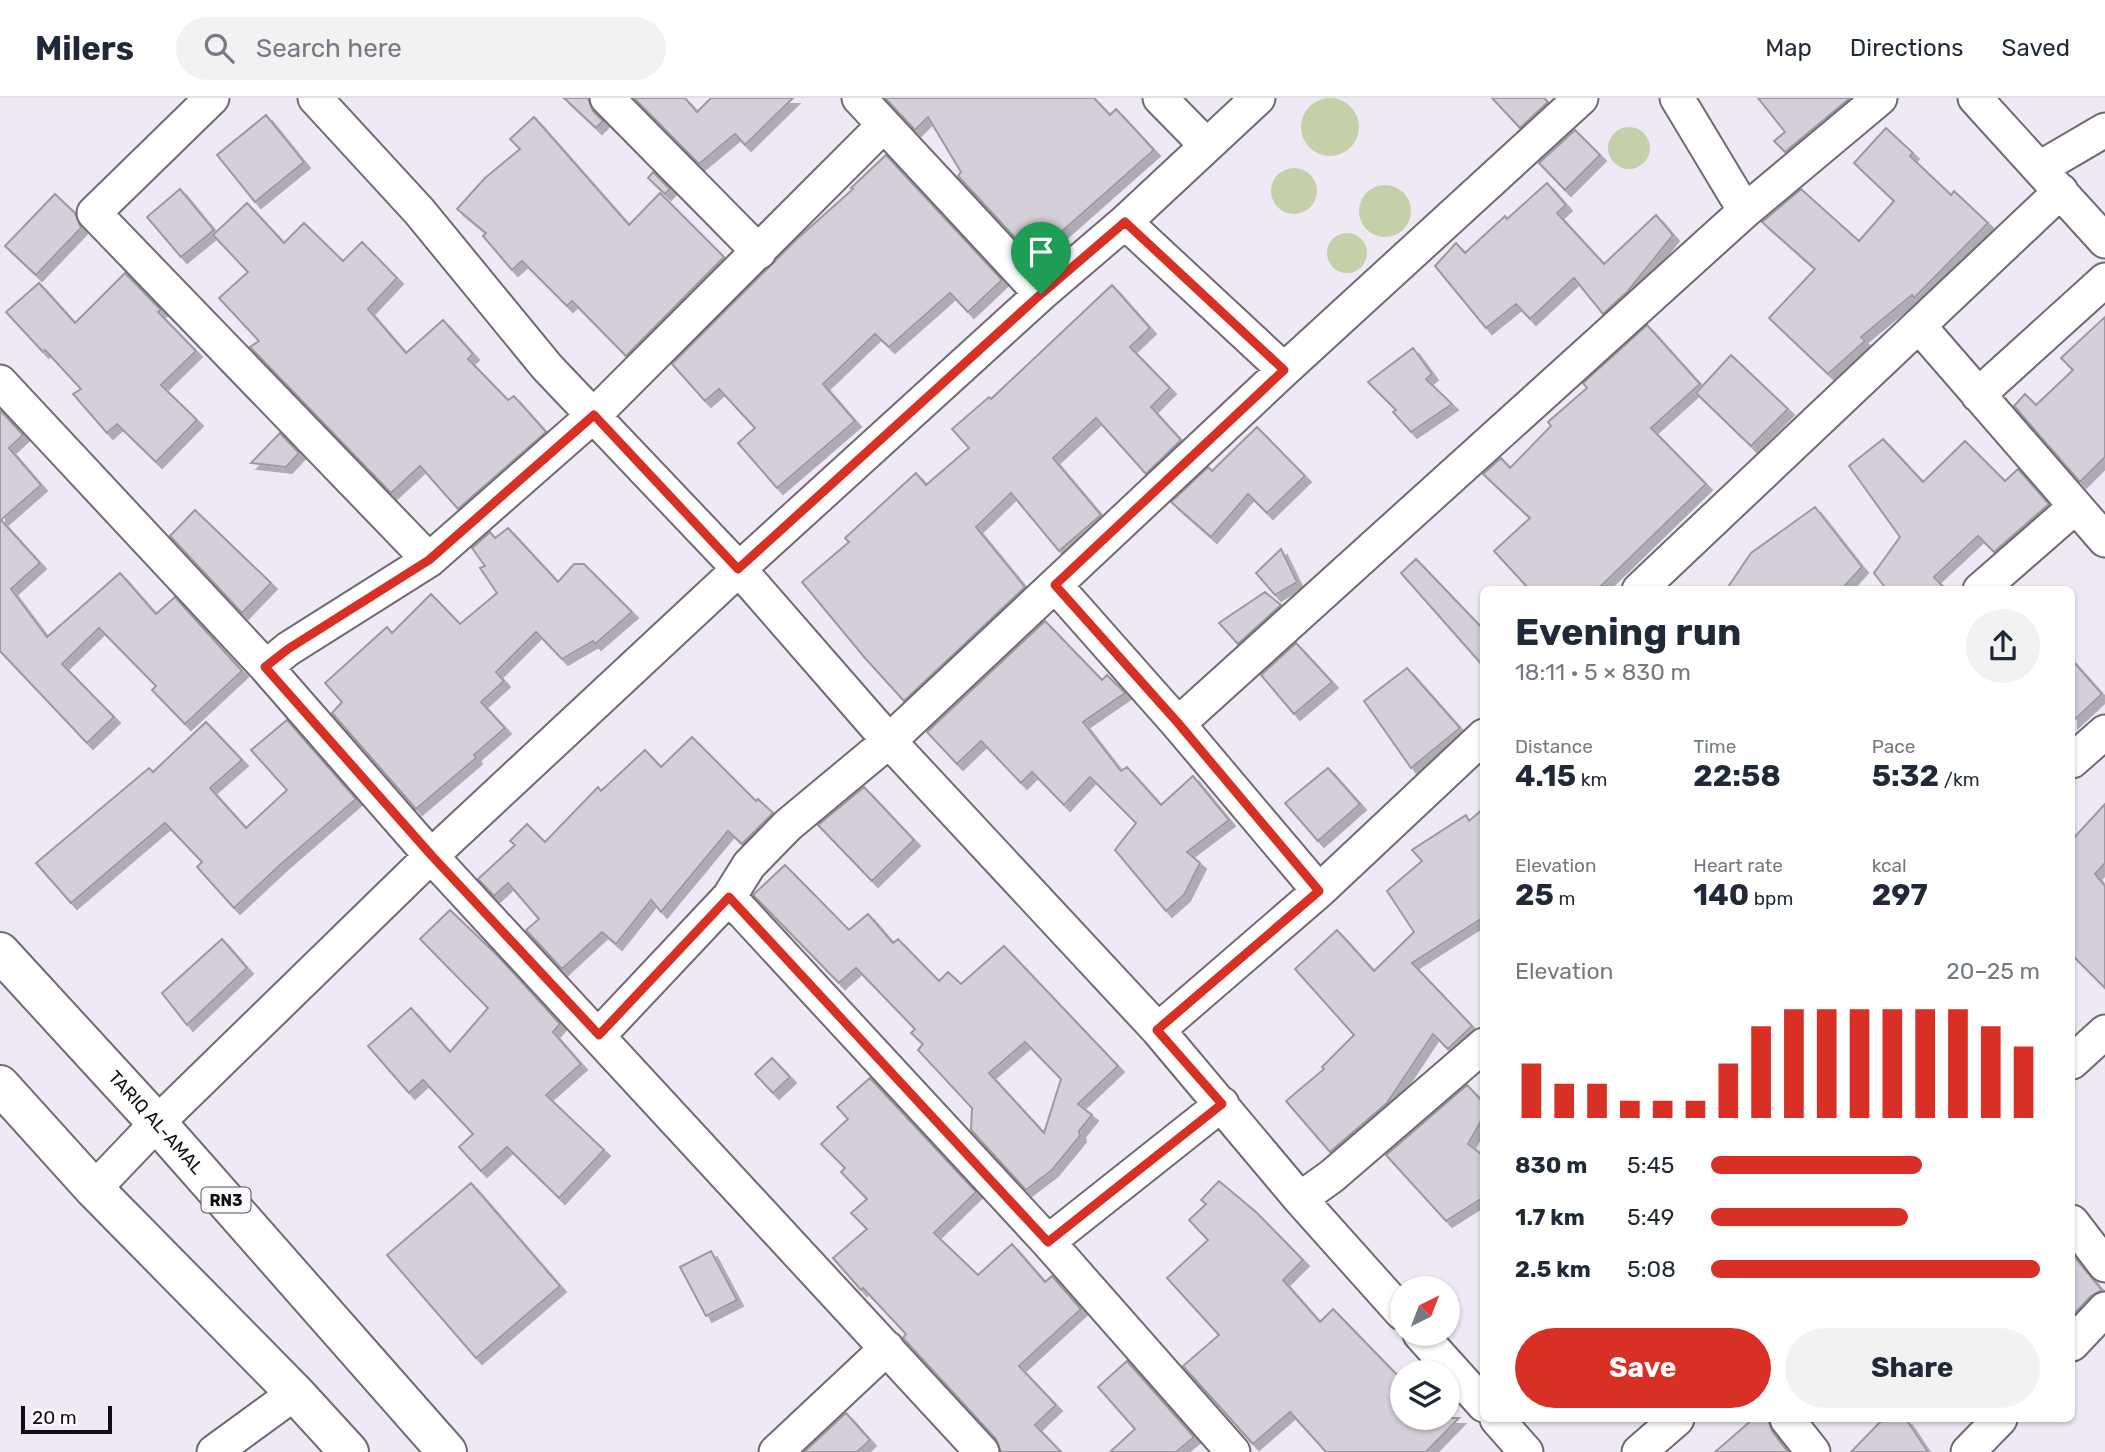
<!DOCTYPE html>
<html lang="en">
<head>
<meta charset="utf-8">
<style>
  body { margin:0; font-family:Rubik,sans-serif; background:#f2f2f3; color:#1f2937; height:100vh; display:flex; flex-direction:column; font-size:26px; white-space:nowrap }
  * { box-sizing:border-box; margin:0 }
  p { font-size:23px; color:#747a83 }
  .icon { flex:none; width:38px; height:38px; fill:none; stroke:currentColor; stroke-width:2; stroke-linecap:round; stroke-linejoin:round }
  .map { position:relative; flex:1; overflow:hidden }
  .panel { position:absolute; left:1480px; top:488px; width:595px; height:836px; display:flex; flex-direction:column; background:#fff; border-radius:10px; box-shadow:0 2px 5px #0004 }
  .panel>* { flex:none }
  .needle { width:46px; rotate:42deg }
  .fabs { position:absolute; left:1390px; top:1178px; display:grid; gap:14px }
  .fabs a { display:grid; place-items:center; width:70px; height:70px; border-radius:50%; background:#fff; box-shadow:0 2px 5px #0004; font-size:35px }
  .scale { position:absolute; left:21px; bottom:18px; width:91px; box-sizing:border-box; padding-left:7px; border:4px solid #0f0d11; border-top:0; font-size:19px; line-height:24px; white-space:nowrap; color:#0f0d11; -webkit-text-stroke:5px #fbf8fe; paint-order:stroke }
  .pin { position:absolute; display:grid; place-items:center; width:60px; height:60px; color:#fff; margin:-72px -30px; border-radius:50% 50% 50% 0; rotate:-45deg; box-shadow:0 0 7px #0007 }
  .pin .icon { rotate:45deg }
  .round { display:grid; place-items:center; flex:none; width:74px; height:74px; border-radius:37px; background:#f2f2f3 }
  .headline { display:flex; align-items:center; justify-content:space-between; height:119px; padding:0 35px }
  h1 { font-size:38px; font-weight:700; line-height:52px }
  .metrics { display:grid; grid-template-columns:repeat(3,1fr); gap:10px; height:119px; padding:7px 35px }
  .metrics div { display:grid; align-content:center }
  .metrics b { font-size:30px; font-weight:700 }
  .metrics small { font-size:19px; font-weight:400 }
  .metrics p { font-size:19px }
  .chart { height:196px; padding:14px 35px }
  .chart p { display:flex; justify-content:space-between }
  .chart svg { width:100%; height:126px; margin-top:7px; stroke:#d93025; stroke-width:6 }
  .button { display:flex; gap:14px; margin-top:auto; padding:14px 35px }
  .button a { flex:1; height:80px; border-radius:42px; background:#d93025; color:#fff; font-size:28px; font-weight:700; line-height:80px; text-align:center }
  .button a+a { background:#f2f2f3; color:#1f2937 }
  ul { padding:0 35px; list-style:none; font-size:23px }
  li { display:grid; grid-template-columns:112px 84px 1fr; align-items:center; height:52px }
  li i { height:18px; border-radius:9px; background:#d93025 }
  header { display:flex; align-items:center; gap:42px; box-sizing:border-box; height:98px; padding:0 35px; background:#fff; border-bottom:2px solid #e0e1e3 }
  header strong { font-size:33px }
  nav { display:flex; gap:38px; margin-inline-start:auto; font-size:24px }
  .search { width:490px; height:63px; background:#f2f2f3; display:flex; align-items:center; gap:18px; box-sizing:border-box; padding:0 24px; border-radius:38px; color:#747a83; font-size:26px }
  .map>svg:first-child { display:block }
  .green { fill:#c5d0a8 }
  .building { fill:#d5cfda; stroke:#9d98a2; stroke-width:2; fill-rule:evenodd; filter:url(#shadow) }
  .lines { fill:none; stroke-linecap:round; stroke-linejoin:round }
  .minor-casing { stroke:#6f6a73; stroke-width:37 }
  .highway-casing { stroke:#6f6a73; stroke-width:42 }
  .minor { stroke:#fff; stroke-width:33 }
  .highway { stroke:#fff; stroke-width:38 }
  .route-casing { stroke:#fff; stroke-width:14 }
  .route { stroke:#d93025; stroke-width:9 }
  .labels { text-anchor:middle; dominant-baseline:central; stroke-width:5; stroke-linejoin:round; paint-order:stroke }
  .shield { fill:#fbf8fe; stroke:#565458; stroke-width:2 }
  .shield-label { font-size:16px; font-weight:bold; fill:#0f0d11 }
  .street-label { font-size:18px; fill:#0f0d11; stroke:#fbf8fe }
</style>
</head>
<body>
<header>
<strong>Milers</strong>
<div class="search"><svg class="icon" aria-label="search" viewBox="0 0 24 24"><circle cx="10" cy="10" r="6"/><path d="M15 15l6 6"/></svg>Search here</div>
<nav><a>Map</a><a>Directions</a><a>Saved</a></nav>
</header>
<div class="map">
<svg width="2105" height="1354" viewBox="0 0 2105 1354">
  <defs>
    <filter id="shadow"><feDropShadow dx="6" dy="6" stdDeviation="0" flood-color="#0004"/></filter>
  </defs>
  <rect width="100%" height="100%" fill="#efe9f5"/>
  <path class="green" d="M1301 29a29 29 0 1 1 58 0a29 29 0 1 1-58 0Z
    M1608 50a21 21 0 1 1 42 0a21 21 0 1 1-42 0Z
    M1271 93a23 23 0 1 1 46 0a23 23 0 1 1-46 0Z
    M1359 113a26 26 0 1 1 52 0a26 26 0 1 1-52 0Z
    M1327 155a20 20 0 1 1 40 0a20 20 0 1 1-40 0Z"/>
  <path class="building" d="M564 0H588L593 13 603 23 596 30Z
    M634 0H685L697 14 711 0H793L745 47 735 36 699 66Z
    M885 0H1094L1110 17 1116 11 1154 52 1033 159 958 78 961 74 928 19 915 32Z
    M1492 0H1544L1548 4 1520 30Z
    M1758 0H1850L1785 54 1774 43 1785 34Z
    M266 17 304 64 255 104 217 57Z
    M534 19 629 127 660 95 724 159 626 258 572 203 567 208 522 163 512 172 483 138 486 135 457 111 485 80 520 51 510 41Z
    M1886 30 1913 55 1910 58 1951 97 1954 93 1988 125 1914 200 1912 197 1861 239 1865 243 1828 276 1769 220 1815 171 1762 124 1801 91 1859 143 1894 103 1854 65Z
    M1575 32 1600 57 1565 92 1539 65Z
    M886 57 1002 182 968 214 950 195 889 249 875 236 823 286 855 323 777 390 738 345 755 330 719 291 705 303 672 266 798 140 853 91 851 90Z
    M653 74 670 91 665 96 648 80Z
    M1547 85 1566 107 1557 115 1604 166 1656 117 1673 137 1628 193 1603 216 1574 180 1530 221 1516 206 1486 230 1435 168 1456 145 1465 155 1505 118 1507 121Z
    M180 91 214 132 181 159 147 119Z
    M55 96 75 115 81 130 36 177 5 148Z
    M247 105 284 145 304 125 343 163 362 144 397 180 368 211 406 255 443 222 473 256 468 261 508 302 514 298 546 334 458 411 420 368 391 395 250 249 259 243 219 200 248 174 213 137Z
    M125 175 161 212 158 214 196 253 161 287 197 322 156 364 117 326 107 335 73 296 81 291 45 252 43 254 6 214 39 185 75 225Z
    M1112 187 1150 230 1130 249 1170 290 1151 309 1181 342 1146 376 1096 320 1053 360 1101 417 1059 453 1011 395 976 429 1025 489 904 603 865 560 802 484 849 444 845 440 916 375 926 387 969 350 952 331 989 299 991 301Z
    M2105 219V359L2080 384 2014 308 2025 296 2036 307 2073 272 2061 260Z
    M1647 227 1700 286 1651 330 1706 386 1597 492H1530L1494 453 1530 420 1483 376 1501 360 1510 370 1551 328 1548 324 1587 290 1583 285Z
    M1413 250 1432 276 1426 281 1452 306 1411 334 1393 314 1396 312 1368 284Z
    M1731 257 1788 311 1751 348 1696 295Z
    M0 312 23 337 9 350 41 387 1 422 40 465 11 491 47 539 120 475 156 516 175 499 242 573 185 626 152 592 156 588 99 530 62 566 114 619 87 645 0 553Z
    M1257 329 1305 378 1267 415 1248 396 1211 439 1171 404 1208 369 1212 373Z
    M280 335 299 355 286 369 251 365Z
    M1883 341 1923 384 1965 343 2005 383 2018 371 2049 406 1994 454 1978 438 1934 479 1946 492H1887L1874 475 1900 439 1849 368Z
    M1815 409 1862 469 1841 492H1726L1751 455Z
    M195 412 271 485 242 515 170 438Z
    M508 430 558 484 574 466H584L632 514 595 546 593 543 562 561 536 534 496 574 504 583 481 604 505 630 474 657 476 660 416 711 332 615 342 604 325 585 387 529 392 535 431 496 460 526 497 495 480 470 485 468 472 450 490 434 495 440Z
    M1281 451 1297 484 1275 497 1256 475Z
    M1416 461 1484 532V569L1401 475Z
    M1265 494 1281 507 1238 546 1219 525Z
    M1045 523 1102 582 1107 577 1125 595 1083 624 1121 673 1127 669 1161 707 1193 678 1229 722 1187 754 1200 765 1184 797 1166 813 1115 752 1136 725 1090 679 1064 707 1032 674 1021 685 981 643 957 666 927 634Z
    M1296 545 1332 584 1294 616 1261 577Z
    M2072 562 2102 596 2072 624Z
    M1407 570 1460 630 1411 670 1364 603Z
    M287 622 356 701 280 767 234 810 197 769 202 764 165 725 71 805 36 765 149 670 153 674 206 624 242 662 210 690 246 730 287 692 251 652Z
    M692 639 756 703 758 701 773 715 742 746 728 733 661 814 651 802 616 846 602 834 562 871 526 832 539 821 508 785 494 798 478 781 515 747 510 743 527 726 545 744 598 689 601 693 645 652 661 669Z
    M1328 670 1360 706 1318 743 1285 705Z
    M864 689 914 742 872 783 818 727Z
    M2105 706V765L2095 776 2105 788V890L2072 857V742Z
    M1484 710V819L1412 865 1472 928 1448 951 1433 936 1387 1005 1330 1054 1286 1003 1324 971 1322 969 1354 937 1295 871 1337 832 1374 873 1414 834 1387 793 1422 763 1412 752 1466 717 1469 723Z
    M785 767 849 832 868 816 893 845 898 841 939 883 948 874 961 886 1004 848 1118 968 1078 1006 1092 1017 1079 1033 1080 1038 1052 1072 1026 1092 971 1032 972 1010 918 952 923 946 911 935 915 931 856 870 839 885 753 797ZM1025 944 1061 981 1044 1035 989 975Z
    M450 812 497 857 560 926 553 934 581 966 546 997 604 1052 559 1100 507 1049 481 1073 459 1049 473 1036 423 982 409 995 368 948 411 910 450 954 488 910 420 841Z
    M222 841 247 870 187 927 162 895Z
    M772 960 790 979 773 995 755 976Z
    M870 980 976 1094 934 1135 978 1177 1012 1146 1045 1184 1052 1178 1081 1211 1019 1268 1056 1307 1035 1327 1061 1354H1001L996 1341 903 1240 906 1236 863 1190 861 1192 833 1160 867 1131 851 1115 867 1101 841 1074 845 1070 821 1046 848 1021 837 1009Z
    M1467 987 1484 1005V1018L1468 1046 1484 1058V1099L1446 1123 1386 1057Z
    M1219 1083 1256 1114 1303 1162 1283 1182 1320 1224 1333 1211 1402 1282V1320H1459L1426 1354H1326L1290 1314 1253 1346 1183 1268 1219 1237 1167 1180 1208 1142 1189 1122 1206 1106 1201 1102Z
    M471 1085 560 1188 476 1260 387 1157Z
    M711 1153 737 1202 706 1218 680 1169Z
    M2072 1156 2102 1192 2091 1198 2072 1218Z
    M1127 1263 1194 1339 1176 1354H1110L1135 1331 1098 1289Z
    M846 1315 870 1342 857 1354H804Z
    M1753 1321H1768L1772 1333 1788 1354H1715Z
    M1883 1321H1906L1928 1354H1851Z"/>
  <g class="lines">
    <g class="minor-casing">
      <path id="minor" d="M212 0 94 115 429 462
        M315 0 419 113 547 269 739 471 889 643 1158 932 1300 1101 1402 1215
        M607 0 759 154
        M859 0 1041 196
        M1160 0 1206 47
        M1677 0 1745 113
        M1975 0 2105 143
        M2040 70 2105 32
        M1125 124 1284 272
        M1919 228 2105 442
        M0 284 266 569 431 758 982 1354
        M1978 297 2105 182
        M1055 487 1178 626
        M1639 492 2061 93
        M1980 492 2075 409
        M266 569 288 551 429 462 594 317 884 27
        M2072 663 2105 634
        M1319 793 1178 626 1745 113 1880 0
        M729 799 1048 1144 1233 1354
        M1158 932 1319 793 1484 638
        M599 937 729 799 749 767 788 727 889 643 1284 272 1581 0
        M2072 964 2105 934
        M94 1091 157 1025 431 758 739 471 1041 196 1125 124 1258 0
        M1300 1101 1332 1078 1484 947
        M2072 1124 2105 1167
        M1048 1144 1222 1006
        M1420 1236 1484 1307
        M2072 1246 2105 1211
        M1497 1321 1526 1354
        M1787 1321 1813 1354
        M214 1354 295 1295
        M776 1354 887 1250
        M1639 1354 1677 1321
        M1968 1354 2000 1321"/>
    </g>
    <g class="highway-casing">
      <g id="highway">
        <path id="s1" d="M0 854 157 1025 447 1354"/>
        <path d="M0 987 94 1091 295 1295 349 1354"/>
      </g>
    </g>
    <use href="#minor" class="minor"/>
    <use href="#highway" class="highway"/>
  </g>
  <g class="lines">
    <g class="route-casing">
      <path id="route" d="M1125 124 1284 272 1055 487 1178 625 1319 793 1157 932 1222 1006 1048 1144 729 799 599 937 432 758 265 569 288 551 429 462 594 317 738 471 1041 196Z"/>
    </g>
    <use href="#route" class="route"/>
  </g>
  <g class="labels">
    <rect class="shield" x="201.5" y="1089.5" width="49" height="25" rx="5"/>
    <g class="shield-label">
      <text x="226" y="1102">RN3</text>
    </g>
    <g class="street-label">
      <text stroke="none"><textPath href="#s1" startOffset="231">TARIQ AL-AMAL</textPath></text>
    </g>
  </g>
</svg>
<div class="fabs">
<a><svg class="needle" viewBox="-14 -14 28 28"><path d="M0-13l5 13h-10z" fill="#e53935"/><path d="M0 13l5-13h-10z" fill="#747a83"/></svg></a>
<a><svg class="icon" aria-label="layers" viewBox="0 0 24 24"><path d="M12 4l9 5-9 5-9-5zM3 14l9 5 9-5"/></svg></a>
</div>
<div class="scale">20 m</div>
<div class="pin" style="left:1041px;top:196px;background:#1e9e55"><svg class="icon" aria-label="arrive" viewBox="0 0 24 24"><path d="M6 21V4h12l-3 4 3 4H6"/></svg></div>
<section class="panel">
<div class="headline"><div><h1>Evening run</h1><p>18:11 · 5 × 830 m</p></div><a class="round"><svg class="icon" aria-label="share" viewBox="0 0 24 24"><path d="M12 15V3M7 8l5-5 5 5M5 13v7h14v-7"/></svg></a></div>
<div class="metrics">
<div><p>Distance</p><b>4.15<small> km</small></b></div>
<div><p>Time</p><b>22:58</b></div>
<div><p>Pace</p><b>5:32<small> /km</small></b></div>
</div>
<div class="metrics">
<div><p>Elevation</p><b>25<small> m</small></b></div>
<div><p>Heart rate</p><b>140<small> bpm</small></b></div>
<div><p>kcal</p><b>297</b></div>
</div>
<div class="chart"><p><span>Elevation</span>20–25 m</p>
<svg viewBox="0 0 160 44" preserveAspectRatio="none"><path d="M5 44V25M15 44V32M25 44V32M35 44V38M45 44V38M55 44V38M65 44V25M75 44V12M85 44V6M95 44V6M105 44V6M115 44V6M125 44V6M135 44V6M145 44V12M155 44V19"/></svg>
</div>
<ul>
<li><b>830 m</b>5:45<i style="width:64%"></i></li>
<li><b>1.7 km</b>5:49<i style="width:60%"></i></li>
<li><b>2.5 km</b>5:08<i style="width:100%"></i></li>
</ul>
<div class="button"><a>Save</a><a>Share</a></div>
</section>
</div>
</body>
</html>
